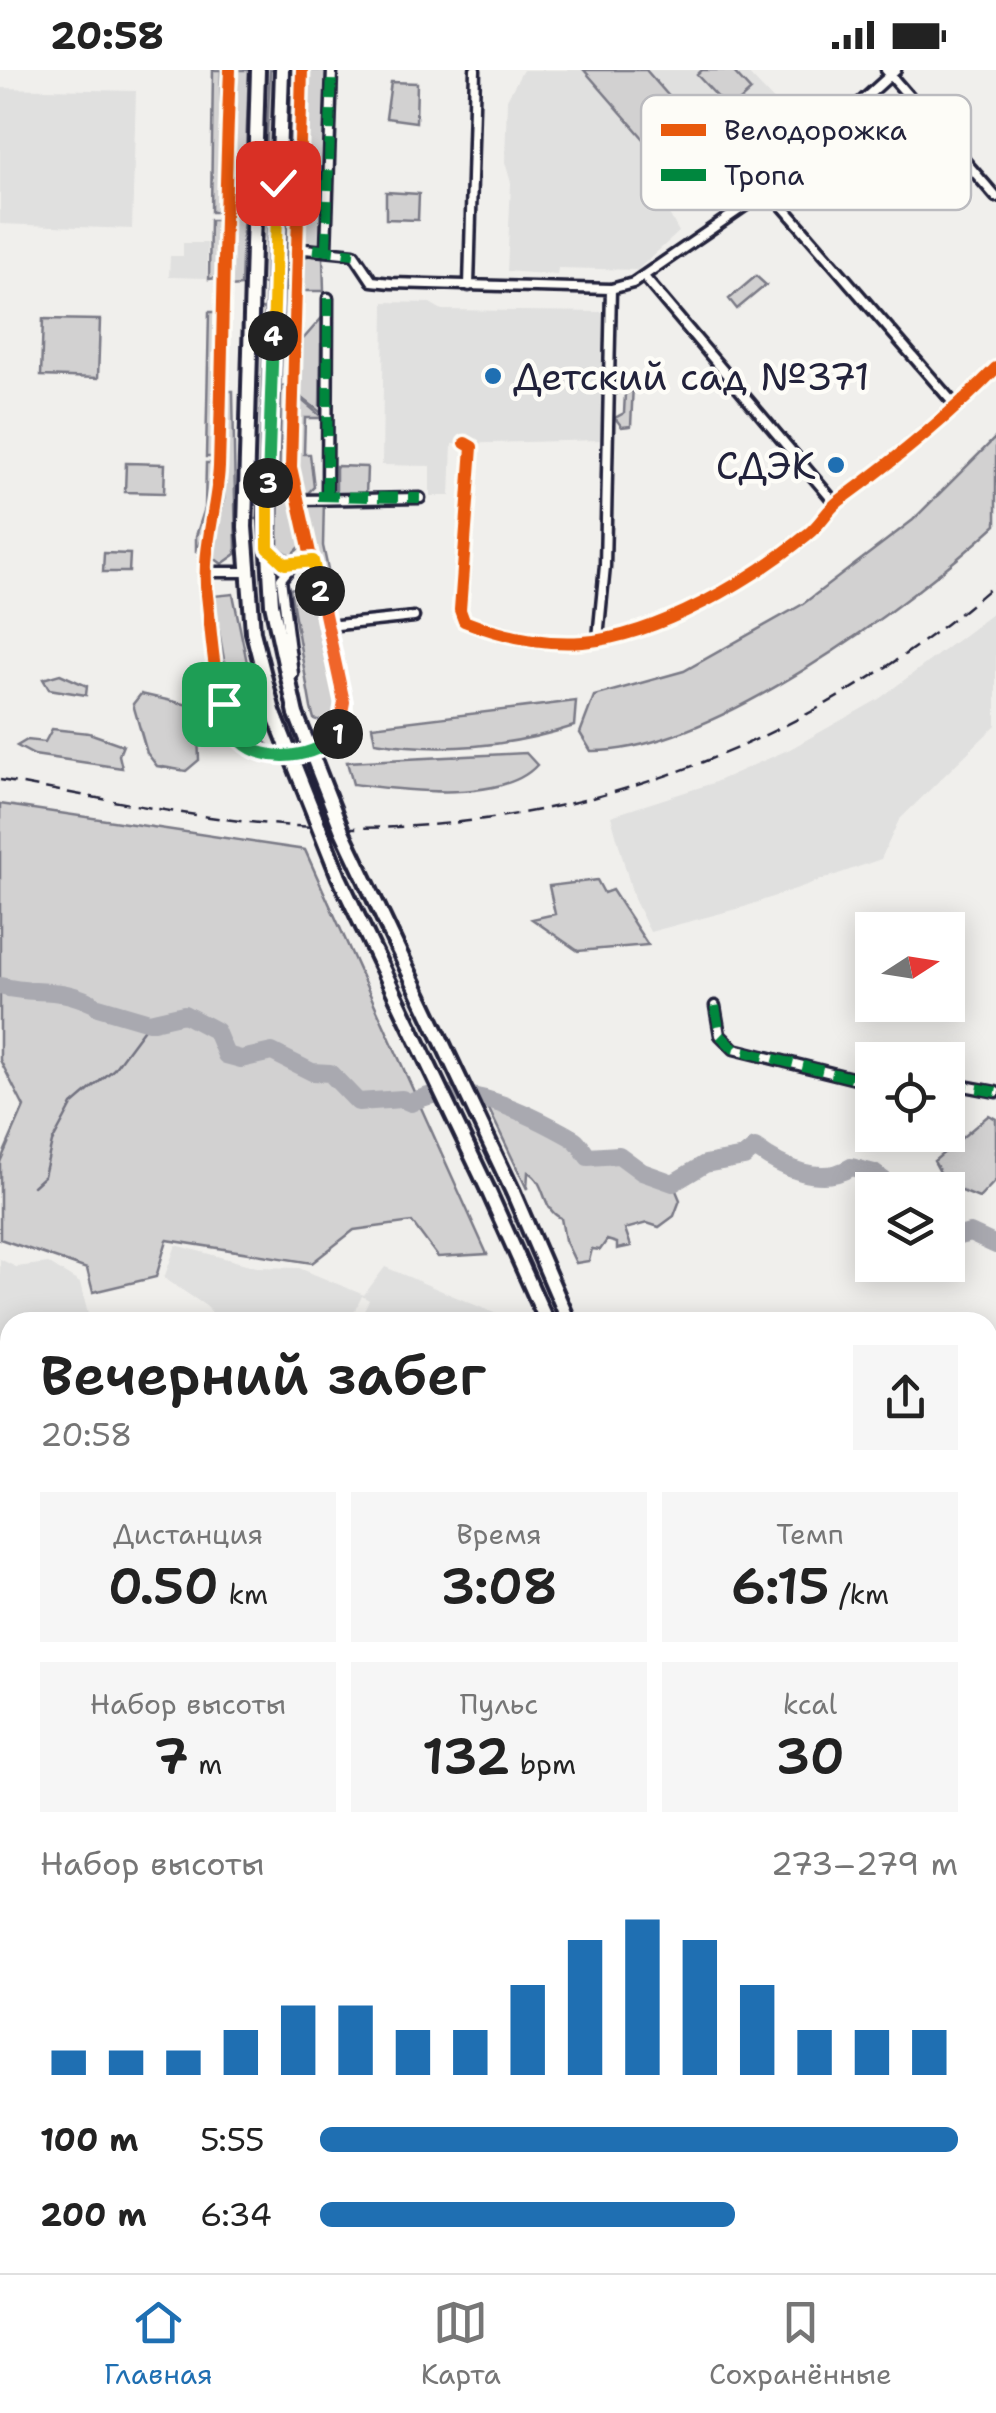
<!DOCTYPE html>
<html lang="ru">
<head>
<meta charset="utf-8">
<style>
  body { margin:0; font-family:"Shantell Sans",sans-serif; background:#f6f6f6; color:#222; height:100vh; display:flex; flex-direction:column; font-size:38px; white-space:nowrap }
  * { box-sizing:border-box; margin:0 }
  p { font-size:32px; color:#767676 }
  .icon { flex:none; width:55px; height:55px; fill:none; stroke:currentColor; stroke-width:2; stroke-linecap:round; stroke-linejoin:round }
  .map { position:relative; flex:1; overflow:hidden }
  .panel { position:absolute; left:0px; top:1242px; width:998px; height:962px; display:flex; flex-direction:column; background:#fff; border-radius:30px 30px 0 0; box-shadow:0 5px 25px #0003 }
  .panel>* { flex:none }
  .needle { width:65px; rotate:78deg }
  .fabs { position:absolute; left:855px; top:842px; display:grid; gap:20px }
  .fabs a { display:grid; place-items:center; width:110px; height:110px; border-radius:0px; background:#fff; box-shadow:0 5px 25px #0003; font-size:50px }
  .pin { position:absolute; display:grid; place-items:center; width:85px; height:85px; color:#fff; margin:-42px; border-radius:20px; box-shadow:0 5px 15px #0006 }
  .km { position:absolute; width:50px; height:50px; margin:-25px; border-radius:50%; background:#222; color:#fff; font-size:28px; line-height:50px; text-align:center }
  .round { display:grid; place-items:center; flex:none; width:105px; height:105px; border-radius:0px; background:#f6f6f6 }
  .head { display:flex; align-items:center; justify-content:space-between; height:170px; padding:0 40px }
  h1 { font-size:55px; font-weight:600; line-height:75px }
  .metrics { display:grid; grid-template-columns:repeat(3,1fr); gap:15px; height:170px; padding:10px 40px }
  .metrics div { display:grid; align-content:center; border-radius:0px; background:#f6f6f6; text-align:center }
  .metrics b { font-size:50px; font-weight:600 }
  .metrics small { font-size:28px; font-weight:400 }
  .metrics p { font-size:28px }
  .chart { height:280px; padding:20px 40px }
  .chart p { display:flex; justify-content:space-between }
  .chart svg { width:100%; height:180px; margin-top:10px; stroke:#1f6fb2; stroke-width:6 }
  ul { padding:0 40px; list-style:none; font-size:32px }
  li { display:grid; grid-template-columns:160px 120px 1fr; align-items:center; height:75px }
  li i { height:25px; border-radius:12px; background:#1f6fb2 }
  .status { display:flex; justify-content:space-between; align-items:center; height:70px; padding:0 50px; background:#fff; direction:ltr }
  .status svg { height:28px; fill:currentColor }
  .dock { display:flex; justify-content:space-around; align-items:center; height:140px; border-top:2px solid #e0e0e0; background:#fff; font-size:28px; color:#767676 }
  .dock a { display:grid; justify-items:center; gap:5px }
  .dock .selected { color:#1f6fb2 }
  .map>svg:first-child { display:block }
  .built { fill:#e0e0df }
  .green { fill:#d2d1d1; stroke:#7a7a86; stroke-width:2.5 }
  .lines { fill:none; stroke-linecap:round; stroke-linejoin:round }
  .stream { stroke:#737381; stroke-width:2.5 }
  .river { stroke:#a9a9b0; stroke-width:18 }
  .street-casing { stroke:#22223b; stroke-width:15 }
  .primary-casing { stroke:#22223b; stroke-width:20 }
  .street { stroke:#fdfcf7; stroke-width:8 }
  .primary { stroke:#fdfcf7; stroke-width:12 }
  .rail { stroke:#22223b; stroke-width:2.5; stroke-dasharray:15 8; stroke-linecap:butt }
  .primary-bridge-casing { stroke:#22223b; stroke-width:20; stroke-linecap:butt }
  .primary-bridge { stroke:#fdfcf7; stroke-width:12 }
  .quiet { stroke:#00873e; stroke-width:10; stroke-dasharray:20 10; stroke-linecap:butt }
  .cycleway-casing { stroke:#fdfcf7; stroke-width:19 }
  .cycleway { stroke:#e8590c; stroke-width:12 }
  .split-1-casing { stroke:#fff; stroke-width:20 }
  .split-2-casing { stroke:#fff; stroke-width:20 }
  .split-3-casing { stroke:#fff; stroke-width:20 }
  .split-4-casing { stroke:#fff; stroke-width:20 }
  .split-5-casing { stroke:#fff; stroke-width:20 }
  .split-1 { stroke:#22a559; stroke-width:12 }
  .split-2 { stroke:#f0652b; stroke-width:12 }
  .split-3 { stroke:#f5b400; stroke-width:12 }
  .split-4 { stroke:#22a559; stroke-width:12 }
  .split-5 { stroke:#f5b400; stroke-width:12 }
  .poi-dot { fill:#1f6fb2; stroke:#fdfcf7; stroke-width:4 }
  .labels { text-anchor:middle; dominant-baseline:central; stroke-width:9; stroke-linejoin:round; paint-order:stroke }
  .poi-label { font-size:38px; fill:#22223b; stroke:#fdfcf7; text-anchor:start }
  .key { fill:#fdfcf7; stroke:#bbbbbf; stroke-width:2.5 }
  .key-label { font-size:28px; fill:#22223b }
</style>
</head>
<body>
<div class="status"><b>20:58</b><svg viewBox="0 0 49 12"><path d="M0 12V9h3v3zM5 12V6h3v6zM10 12V3h3v9zM15 12V0h3v12zM26 1h20v11H26zM47 4h2v5h-2z"/></svg></div>
<div class="map">
<svg width="996" height="2203" viewBox="0 0 996 2203">
  <rect width="100%" height="100%" fill="#f0efec"/>
  <filter id="ink" filterUnits="userSpaceOnUse"><feTurbulence type="fractalNoise" baseFrequency=".01" numOctaves="2"/><feDisplacementMap in="SourceGraphic" scale="20" xChannelSelector="R" yChannelSelector="G"/><feConvolveMatrix kernelMatrix="1 2 1 2 8 2 1 2 1" color-interpolation-filters="sRGB"/></filter>
  <g filter="url(#ink)">
    <path class="built" d="M523 0H745L799 57 751 103 706 54 648 105 679 162 637 200 558 198 557 205 507 201 511 113 505 92 507 29Z
      M0 18 136 21 132 159 0 154Z
      M183 173H207V208L169 207 170 186H183Z
      M384 232 430 233 442 240 605 242 602 370 452 374 450 426H430V396L382 395Z
      M996 541V655L899 750 881 789 744 837 650 862 634 829 611 746 713 713 790 679 879 629Z
      M176 1175 257 1197 299 1198 364 1225 385 1197 506 1248 507 1252H358L369 1230 362 1226 349 1252H221L206 1236 164 1208Z
      M0 1189 16 1197 48 1193 80 1213 90 1252H10V2028L0 2026Z
      M988 1500 996 1514V1685L991 1696Z
      M988 1748 996 1751V1846L988 1844Z
      M82 2195H285L286 2202 306 2203H87Z
      M453 2195H567L569 2203H455Z"/>
    <path class="green" d="M213 0H221L218 142H211Z
      M238 0H249L241 216 229 217Z
      M270 0H275L266 214H260Z
      M292 0H299L292 221H285Z
      M308 0H329L321 177 300 172Z
      M584 0H646L679 38 644 69Z
      M702 0H732L751 21 730 40 697 5Z
      M391 12 417 13 416 52 386 48Z
      M386 122 419 124 418 150 386 149Z
      M210 150H218L217 208 209 209Z
      M311 185 323 187 324 221H299V189Z
      M756 206 766 215 737 239 729 229Z
      M259 239H265L258 449H254V427Z
      M209 242H216L213 387H206Z
      M327 242 328 273 321 274 320 336 329 337V349L296 323 298 275Z
      M43 249 100 250 98 308 41 306Z
      M615 311 633 314 631 356 622 357 615 348 624 343 625 323 615 318Z
      M286 315 285 393 302 475 291 486 278 477 281 316Z
      M228 321H233L236 484 222 494 214 488 213 480 224 430Z
      M298 327 323 348H305L304 384H310L314 417 305 426 298 409Z
      M996 367V455C910 534 711 683 591 681L580 663 594 626 684 601 803 534 913 450Z
      M126 393 165 394 164 423 125 422Z
      M206 393H213L208 449 196 482V466L205 438Z
      M336 396 367 397 366 426 336 425Z
      M324 428 323 476 329 504 323 506 304 432Z
      M104 483 130 484 129 502H103Z
      M311 514 339 636 337 655 329 663 324 652 314 649 311 638 290 519Z
      M233 524 259 651 248 657 268 675 245 665 232 636 213 526Z
      M60 604 87 616 86 625 49 619 43 609Z
      M141 624 189 635 198 664 199 690 186 701 157 696 147 683 133 634Z
      M576 631 574 656C510 677 440 683 375 672L372 656Z
      M52 659 89 663 123 675 119 685 122 698 34 685 17 676 27 670 45 672Z
      M526 683 537 695C502 734 402 720 353 714L347 692Z
      M0 734 305 780 487 1184 438 1187 412 1152 354 1160 312 1193 167 1170 156 1207 93 1222 87 1199 0 1169V1092L24 1037 0 990Z
      M597 810 604 823 612 820 648 875 578 881 532 849 555 844 549 816Z
      M486 1033 515 1039 549 1062 576 1072 584 1088 620 1089 641 1105 675 1118 680 1130 674 1146 659 1157 647 1153 625 1159 631 1176 617 1179V1173L607 1170 600 1180 592 1179 589 1191 576 1193 565 1170 561 1148C541 1139 547 1113 528 1102L527 1119Z
      M989 1045 996 1049V1110L979 1128 947 1115 934 1091Z"/>
    <g class="lines">
      <path class="stream" d="M33 1116 44 1106 52 1072 72 1035 114 999 149 952
        M988 1293 996 1279"/>
      <path class="river" d="M0 916C37 926 55 915 92 933
        M98 937 149 952 184 944 216 961 226 985 241 989 272 982 312 1002 330 1003 358 1032 402 1029 411 1033C458 1006 532 1045 574 1069 580 1073 583 1081 588 1087L619 1085 642 1102 673 1113 705 1094 744 1087 755 1078C782 1098 821 1116 851 1097L874 1103 897 1120
        M948 1169 970 1163 996 1175"/>
      <g class="street-casing">
        <path id="street" d="M230 0C224 132 223 264 219 397 217 439 201 483 207 525 212 566 213 622 233 659 255 703 340 691 345 641L291 397 302 0
          M886 0 996 127
          M767 118 955 335
          M295 178 354 184 372 211 391 213 611 219 633 213 752 131 896 0
          M326 180 332 0
          M645 208 836 434
          M469 216 475 0
          M465 373 472 377 460 540 464 551C502 566 542 575 583 572 657 566 752 510 808 464 820 455 827 440 839 431 895 390 948 348 996 298
          M327 426 328 228
          M298 430 420 428
          M271 481 288 495 313 491
          M292 495 281 509 293 604
          M205 502H246
          M328 556 414 547
          M598 568 605 496 611 219
          M715 936 720 965 734 979 872 1013
          M948 1013 996 1022
          M988 1710 996 1693
          M988 2097H996
          M72 2195 76 2203
          M693 2195 695 2203
          M895 2195 897 2203
          M443 2203 445 2195"/>
      </g>
      <g class="primary-casing">
        <path id="primary" d="M258 0 245 457 253 562 273 641
          M282 0 267 449 272 534 296 644
          M488 1120 547 1252
          M513 1122 569 1252
          M630 2195 632 2203
          M673 2195 675 2203"/>
      </g>
      <use href="#street" class="street"/>
      <use href="#primary" class="primary"/>
      <path class="rail" d="M0 710C104 728 209 753 315 757 565 768 809 678 996 513"/>
      <g class="primary-bridge-casing">
        <path id="primary-bridge" d="M273 641 339 807 488 1120
          M296 644 342 761 513 1122"/>
      </g>
      <use href="#primary-bridge" class="primary-bridge"/>
      <path class="quiet" d="M314 179 354 184
        M326 180 332 0
        M318 426 420 428
        M327 426 328 228
        M715 936 720 965 734 979 872 1013
        M948 1013 996 1022
        M988 2097H996
        M443 2203 445 2195"/>
      <g class="cycleway-casing">
        <path id="cycleway" d="M230 0C224 132 223 264 219 397 217 439 201 483 207 525 212 566 213 622 233 659 255 703 340 691 345 641L291 397 302 0
          M465 373 472 377 460 540 464 551C502 566 542 575 583 572 657 566 752 510 808 464 820 455 827 440 839 431 895 390 948 348 996 298"/>
      </g>
      <use href="#cycleway" class="cycleway"/>
    </g>
  </g>
  <g class="lines" filter="url(#ink)">
    <g class="split-1-casing">
      <path id="split-1" d="M224 634C228 648 231 661 241 671 266 695 317 688 338 664"/>
    </g>
    <g class="split-2-casing">
      <path id="split-2" d="M320 521 344 632 338 664"/>
    </g>
    <g class="split-3-casing">
      <path id="split-3" d="M268 413V478L285 494 313 491 320 521"/>
    </g>
    <g class="split-4-casing">
      <path id="split-4" d="M268 413 273 266"/>
    </g>
    <g class="split-5-casing">
      <path id="split-5" d="M273 266 278 113"/>
    </g>
    <use href="#split-1" class="split-1"/>
    <use href="#split-2" class="split-2"/>
    <use href="#split-3" class="split-3"/>
    <use href="#split-4" class="split-4"/>
    <use href="#split-5" class="split-5"/>
  </g>
  <g class="poi-dot">
    <circle cx="493" cy="306" r="10"/>
    <circle cx="836" cy="395" r="10"/>
  </g>
  <g class="labels">
    <g class="poi-label">
      <text x="513" y="306">Детский сад №371</text>
      <text x="816" y="395" text-anchor="end">СДЭК</text>
    </g>
  </g>
  <rect x="641" y="25" width="330" height="115" rx="15" class="key"/>
  <rect x="661" y="54" width="45" height="12" fill="#e8590c"/>
  <rect x="661" y="99" width="45" height="12" fill="#00873e"/>
  <g class="key-label">
    <text x="724" y="70">Велодорожка</text>
    <text x="724" y="115">Тропа</text>
  </g>
</svg>
<div class="fabs">
<a><svg class="needle" viewBox="-14 -14 28 28"><path d="M0-13l5 13h-10z" fill="#e53935"/><path d="M0 13l5-13h-10z" fill="#767676"/></svg></a>
<a><svg class="icon" aria-label="locate" viewBox="0 0 24 24"><circle cx="12" cy="12" r="6"/><path d="M12 2v4M12 18v4M2 12h4M18 12h4"/></svg></a>
<a><svg class="icon" aria-label="layers" viewBox="0 0 24 24"><path d="M12 4l9 5-9 5-9-5zM3 14l9 5 9-5"/></svg></a>
</div>
<div class="pin" style="left:224px;top:634px;background:#1e9e55"><svg class="icon" aria-label="arrive" viewBox="0 0 24 24"><path d="M6 21V4h12l-3 4 3 4H6"/></svg></div>
<div class="pin" style="left:278px;top:113px;background:#d93025"><svg class="icon" aria-label="check" viewBox="0 0 24 24"><path d="M5 12l5 5 9-10"/></svg></div>
<b class="km" style="left:338px;top:664px">1</b>
<b class="km" style="left:320px;top:521px">2</b>
<b class="km" style="left:268px;top:413px">3</b>
<b class="km" style="left:273px;top:266px">4</b>
<section class="panel">
<div class="head"><div><h1>Вечерний забег</h1><p>20:58</p></div><a class="round"><svg class="icon" aria-label="share" viewBox="0 0 24 24"><path d="M12 15V3M7 8l5-5 5 5M5 13v7h14v-7"/></svg></a></div>
<div class="metrics">
<div><p>Дистанция</p><b>0.50<small> km</small></b></div>
<div><p>Время</p><b>3:08</b></div>
<div><p>Темп</p><b>6:15<small> /km</small></b></div>
</div>
<div class="metrics">
<div><p>Набор высоты</p><b>7<small> m</small></b></div>
<div><p>Пульс</p><b>132<small> bpm</small></b></div>
<div><p>kcal</p><b>30</b></div>
</div>
<div class="chart"><p><span>Набор высоты</span>273–279 m</p>
<svg viewBox="0 0 160 44" preserveAspectRatio="none"><path d="M5 44V38M15 44V38M25 44V38M35 44V33M45 44V27M55 44V27M65 44V33M75 44V33M85 44V22M95 44V11M105 44V6M115 44V11M125 44V22M135 44V33M145 44V33M155 44V33"/></svg>
</div>
<ul>
<li><b>100 m</b>5:55<i style="width:100%"></i></li>
<li><b>200 m</b>6:34<i style="width:65%"></i></li>
</ul>
</section>
</div>
<nav class="dock">
<a class="selected"><svg class="icon" aria-label="home" viewBox="0 0 24 24"><path d="M3 11l9-7 9 7M6 9v11h12V9"/></svg>Главная</a>
<a><svg class="icon" aria-label="map" viewBox="0 0 24 24"><path d="M3 6l6-2 6 2 6-2v14l-6 2-6-2-6 2zM9 4v14M15 6v14"/></svg>Карта</a>
<a><svg class="icon" aria-label="saved" viewBox="0 0 24 24"><path d="M7 4h10v16l-5-4-5 4z"/></svg>Сохранённые</a>
</nav>
</body>
</html>
